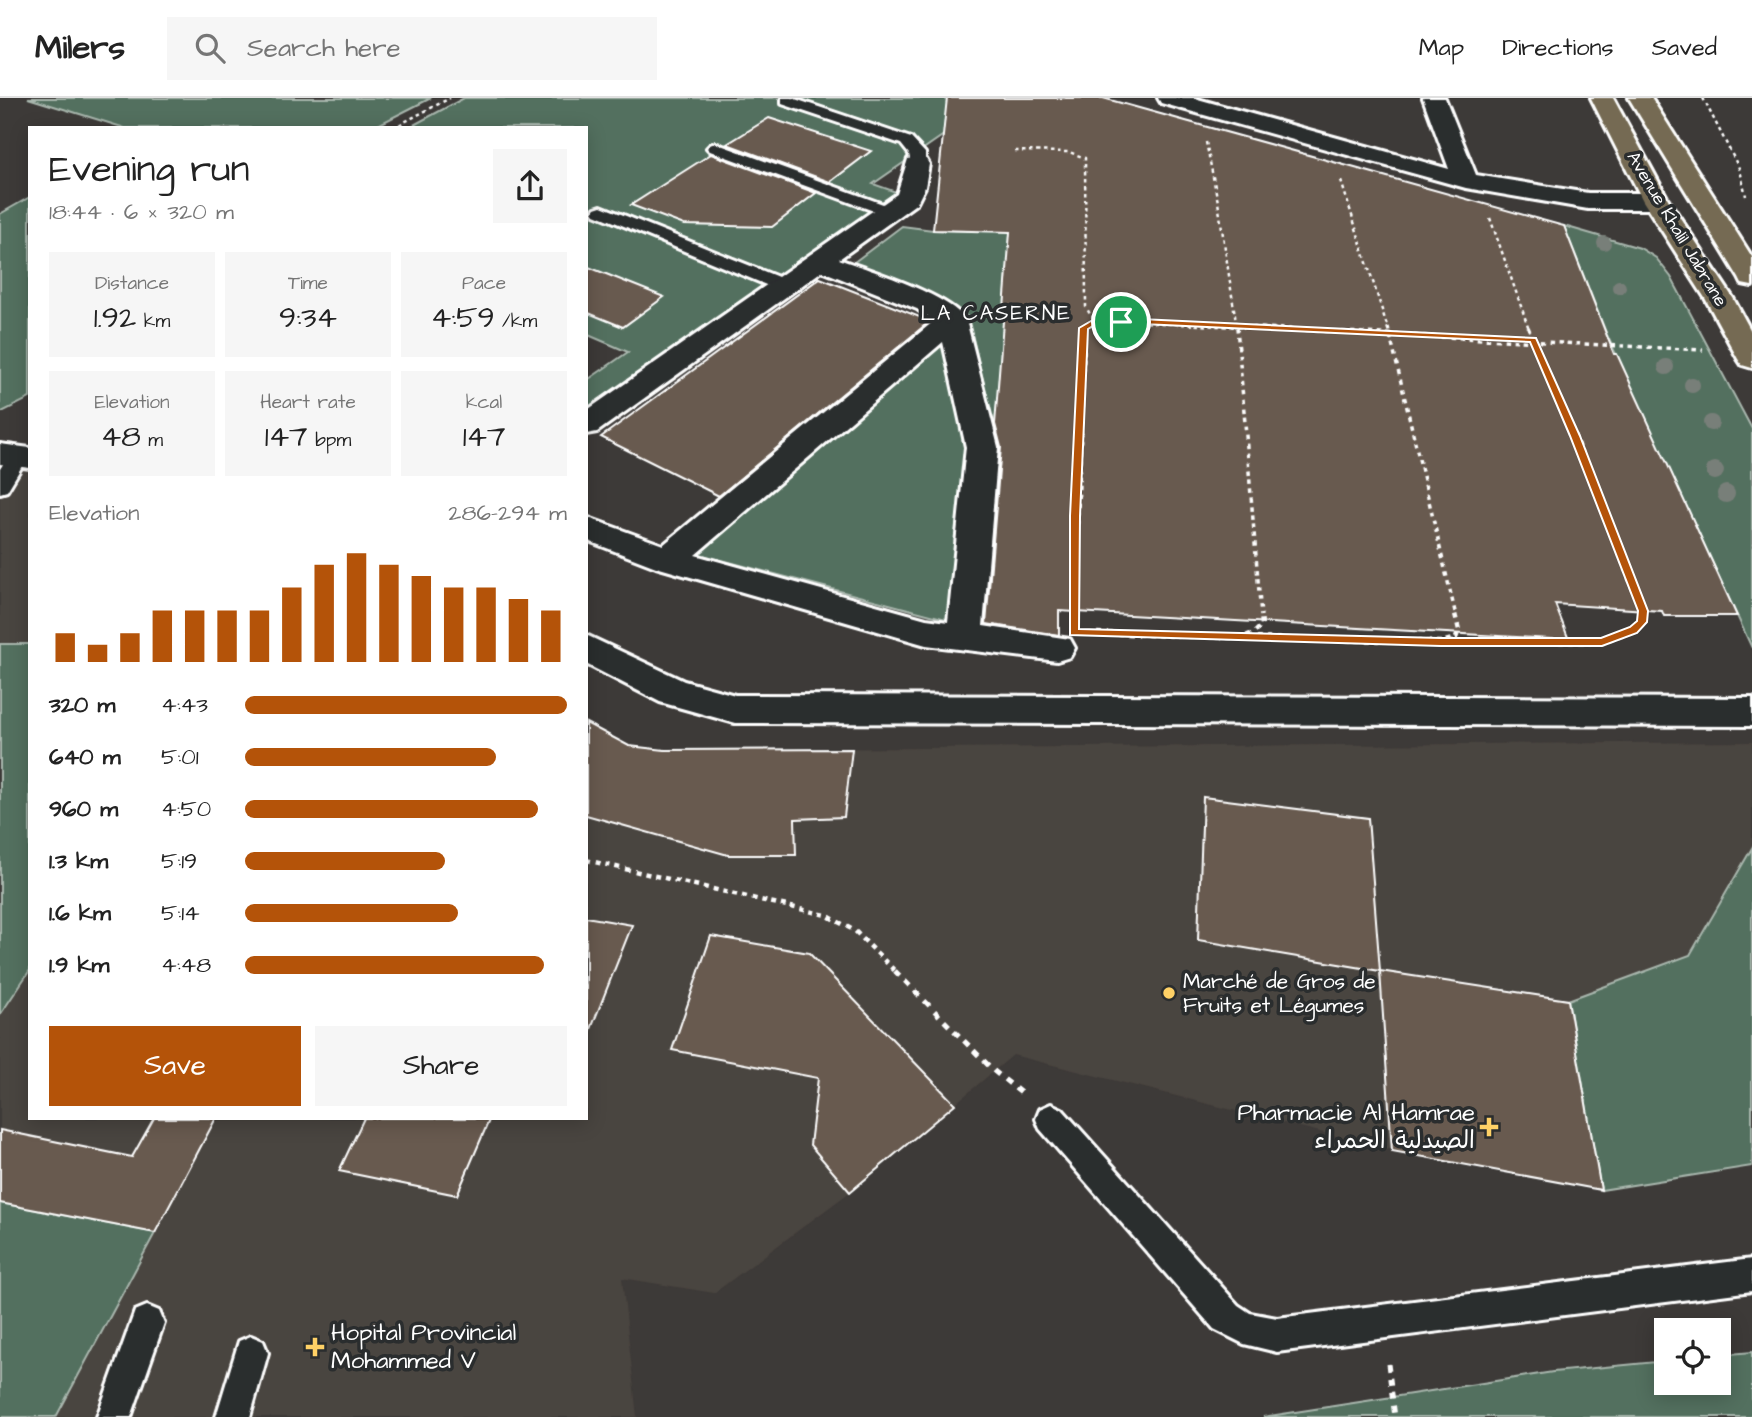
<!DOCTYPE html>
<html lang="en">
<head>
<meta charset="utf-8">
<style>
  body { margin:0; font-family:"Architects Daughter","Playpen Sans Arabic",sans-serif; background:#f6f6f6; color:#222; height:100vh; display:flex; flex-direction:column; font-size:26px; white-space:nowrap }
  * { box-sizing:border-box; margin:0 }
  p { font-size:23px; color:#767676 }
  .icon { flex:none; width:38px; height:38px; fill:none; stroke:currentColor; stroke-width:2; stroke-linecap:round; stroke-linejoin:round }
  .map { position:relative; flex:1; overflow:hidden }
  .panel { position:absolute; left:28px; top:28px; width:560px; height:994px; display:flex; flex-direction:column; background:#fff; border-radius:0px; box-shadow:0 4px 18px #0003 }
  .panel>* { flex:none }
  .buttons { position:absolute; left:1654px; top:1220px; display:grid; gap:14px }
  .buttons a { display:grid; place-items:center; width:77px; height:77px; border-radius:0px; background:#fff; box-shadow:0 4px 18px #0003; font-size:35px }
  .pin { position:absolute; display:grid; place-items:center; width:60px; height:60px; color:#fff; margin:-30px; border:4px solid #fff; border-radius:50%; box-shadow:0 2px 7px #0007 }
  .round { display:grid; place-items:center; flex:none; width:74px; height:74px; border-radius:0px; background:#f6f6f6 }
  .headline { display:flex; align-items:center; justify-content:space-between; height:119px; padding:0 21px }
  h1 { font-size:38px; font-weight:600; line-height:52px }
  .metrics { display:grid; grid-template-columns:repeat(3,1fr); gap:10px; height:119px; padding:7px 21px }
  .metrics div { display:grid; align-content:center; border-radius:0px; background:#f6f6f6; text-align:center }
  .metrics b { font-size:30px; font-weight:600 }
  .metrics small { font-size:19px; font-weight:400 }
  .metrics p { font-size:19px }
  .chart { height:196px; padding:14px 21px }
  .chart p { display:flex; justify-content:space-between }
  .chart svg { width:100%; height:126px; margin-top:7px; stroke:#b45309; stroke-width:6 }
  .button { display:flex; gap:14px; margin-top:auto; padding:14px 21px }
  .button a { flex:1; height:80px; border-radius:0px; background:#b45309; color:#fff; font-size:28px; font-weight:600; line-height:80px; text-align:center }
  .button a+a { background:#f6f6f6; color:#222 }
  ul { padding:0 21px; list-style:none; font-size:23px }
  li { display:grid; grid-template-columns:112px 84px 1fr; align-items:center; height:52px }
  li i { height:18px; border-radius:9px; background:#b45309 }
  header { display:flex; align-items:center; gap:42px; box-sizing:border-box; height:98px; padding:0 35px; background:#fff; border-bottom:2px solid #e0e0e0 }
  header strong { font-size:33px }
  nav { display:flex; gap:38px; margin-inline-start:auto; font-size:24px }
  .search { width:490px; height:63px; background:#f6f6f6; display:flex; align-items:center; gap:18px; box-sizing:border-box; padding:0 24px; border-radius:0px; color:#767676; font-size:26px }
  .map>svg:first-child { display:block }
  .built { fill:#4a443f }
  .green { fill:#536f5e; stroke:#a9b7ae; stroke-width:2 }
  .building { fill:#685a4f; stroke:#fff; stroke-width:2 }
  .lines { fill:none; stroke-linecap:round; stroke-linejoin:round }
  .lane-casing { stroke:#fff; stroke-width:6 }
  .street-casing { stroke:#fff; stroke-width:6 }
  .secondary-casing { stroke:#fff; stroke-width:6 }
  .primary-casing { stroke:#fff; stroke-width:6 }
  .path-far3 { stroke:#fff; stroke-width:2.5; stroke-dasharray:3.5 3.5; stroke-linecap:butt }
  .path-far2 { stroke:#fff; stroke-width:3.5; stroke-dasharray:4.5 4.5; stroke-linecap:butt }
  .path-far1 { stroke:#fff; stroke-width:4.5; stroke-dasharray:5 5; stroke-linecap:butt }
  .path { stroke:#fff; stroke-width:5; stroke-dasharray:7 7; stroke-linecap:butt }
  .lane { fill:#2a2d2e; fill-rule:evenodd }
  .street { fill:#2a2d2e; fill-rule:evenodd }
  .secondary { fill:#2a2d2e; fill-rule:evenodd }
  .primary { fill:#746b52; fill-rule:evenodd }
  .tree { fill:#787f79 }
  .route { fill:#b45309; stroke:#fff; stroke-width:2; fill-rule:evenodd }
  .poi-dot { fill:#ffd166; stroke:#2a2d2e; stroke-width:2.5 }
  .labels { text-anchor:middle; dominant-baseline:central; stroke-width:7; stroke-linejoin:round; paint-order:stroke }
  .far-street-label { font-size:18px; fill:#fff; stroke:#2a2d2e }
  .far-quarter-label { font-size:21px; letter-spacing:2px; fill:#fff; stroke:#2a2d2e }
  .poi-label { font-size:21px; fill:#fff; stroke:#2a2d2e; text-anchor:start }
  .near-poi-label { font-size:24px; fill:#fff; stroke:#2a2d2e; text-anchor:end }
</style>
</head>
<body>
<header>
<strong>Milers</strong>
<div class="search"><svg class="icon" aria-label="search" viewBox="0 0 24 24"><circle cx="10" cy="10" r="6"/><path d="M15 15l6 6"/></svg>Search here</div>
<nav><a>Map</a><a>Directions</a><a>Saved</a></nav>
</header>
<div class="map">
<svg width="1752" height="1319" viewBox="0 0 1752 1319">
  <rect width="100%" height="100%" fill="#3d3a38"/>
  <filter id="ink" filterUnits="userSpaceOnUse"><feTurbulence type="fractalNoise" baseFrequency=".0143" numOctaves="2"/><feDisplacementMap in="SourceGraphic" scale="14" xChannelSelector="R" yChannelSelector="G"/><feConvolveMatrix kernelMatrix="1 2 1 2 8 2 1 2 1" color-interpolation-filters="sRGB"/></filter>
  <g filter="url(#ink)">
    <path class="built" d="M0 356 30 360V1020H586V625L629 648 665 652 1752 644V1068L1601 1092 1392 1052 1013 957 850 1094 714 1195 622 1180 637 1319H0Z"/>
    <path class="green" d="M28 0H431L372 30H125Z
      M464 0H997L873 86 899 95 586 317V283L628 254 586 236V30H408Z
      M1087 0 1064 333H995L968 219 942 201 853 165 902 128 933 132 986 133Z
      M30 99V300L0 315V116Z
      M1564 128 1640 150 1656 160 1671 179 1752 331V550L1607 237Z
      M946 243 968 354 950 522 695 455Z
      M0 546H30V872L0 917Z
      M1752 750V1068L1601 1092 1568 902 1690 857Z
      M0 1105 155 1135 56 1319H0Z
      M1752 1254V1319H1263L1553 1274 1666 1263V1284H1718L1719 1257Z"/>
    <path class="building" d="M947 0H1103L1564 128 1614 256H1617L1737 518H1664L1662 513 1555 506 1569 542 1059 513V537L986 526 1001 349 995 326 1010 134 933 132Z
      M769 20 871 53 830 84 727 46Z
      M711 56 816 95 772 129 684 127 631 107Z
      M586 168 664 199 623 229 586 214Z
      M820 180 930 223 719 398 601 339Z
      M586 625 629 648 665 652 852 651 844 719 795 721 796 757H728L586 717Z
      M1203 699 1368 720 1380 873 1198 842Z
      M586 819 632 827 589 936 586 935Z
      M711 838 809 855 955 1006 850 1094 810 1047 818 980 672 952Z
      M1380 873 1568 902 1601 1092 1392 1053Z
      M154 1020H216L155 1135 0 1105V1032L132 1059Z
      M364 1020H490L457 1097 339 1073Z"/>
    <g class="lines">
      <g class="lane-casing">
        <path id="lane" d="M782 0H792L911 40 925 55V66L917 71 912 69 909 56 901 46 782 6Z
          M715 45 894 110 896 113 894 116H882L710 53 707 50 710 47Z
          M601 108 788 183 791 187 782 192 776 191 595 116 593 113 595 110Z
          M18 352 25 354 28 358 7 393 0 395V371L11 354Z
          M1051 1006 1062 1011 1238 1207 1250 1215 1277 1220 1752 1161V1193L1277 1254 1244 1246 1214 1231 1040 1031 1036 1021 1040 1011Z
          M147 1208 159 1213 164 1225 131 1319H97L135 1213Z
          M251 1238 263 1243 268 1255 250 1319H216L239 1243Z"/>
      </g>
      <g class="street-casing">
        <path id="street" d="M1158 0H1194L1449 71 1423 0H1445L1476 77 1588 95H1656L1665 98 1669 103 1665 108 1656 111H1588L1466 90 1161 5Z
          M917 59 926 61 929 66 925 89 917 105 839 161C871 173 948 196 966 222L998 349 983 528 1070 541 1075 550 1070 559 1057 563 926 547 656 469 586 442V419L663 447 934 223 917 211 822 173 597 334 586 336V313L897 96 908 61ZM943 244 966 349 948 524 926 521 695 457Z"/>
      </g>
      <g class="secondary-casing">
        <path id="secondary" d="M0 346 30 350V370L0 366Z
          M586 537 684 583 735 597 1752 600V628L735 625 660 604 586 566Z"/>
      </g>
      <g class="primary-casing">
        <path id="primary" d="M1591 0H1613L1669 103 1733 200 1752 235V270L1742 267 1738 261 1705 200 1643 103Z
          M1629 0H1651L1752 159V188L1742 186 1739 180Z"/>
      </g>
      <path class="path-far3" d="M1703 0 1740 72 1746 98
        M393 30 450 0
        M1206 44 1218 104 1237 231
        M1015 53 1069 54 1085 60 1086 209 1091 218 1098 222 1278 231
        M1341 83 1388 231
        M1490 120 1529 231
        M1083 231 1098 222"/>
      <path class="path-far2" d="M1237 229 1261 518
        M1243 229 1703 252
        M1388 229 1456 518
        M1528 229 1575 338 1643 518
        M1074 517 1085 229"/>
      <path class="path-far1" d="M1097 535 1241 540 1255 534 1262 527 1261 516
        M1246 540 1441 544 1456 540 1459 532 1455 516
        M1449 544H1602L1633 532 1642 524 1643 516
        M586 762 826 817 855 833 897 875"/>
      <path class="path" d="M895 873 994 973 1021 995
        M1388 1266 1395 1319"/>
      <use href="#lane" class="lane"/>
      <use href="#street" class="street"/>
      <use href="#secondary" class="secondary"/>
      <use href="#primary" class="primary"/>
    </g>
    <g class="tree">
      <circle cx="1604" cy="145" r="7"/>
      <circle cx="1619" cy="189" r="7"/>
      <circle cx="1666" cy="269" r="8"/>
      <circle cx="1692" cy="287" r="8"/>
      <circle cx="1711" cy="325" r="8"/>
      <circle cx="1715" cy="373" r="9"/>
      <circle cx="1726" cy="396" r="9"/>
    </g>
  </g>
  <path class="route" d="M1098 219 1536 240 1580 338 1648 513 1647 524 1637 535 1602 548H1441L1070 537V418L1079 230ZM1099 224 1530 244 1570 338 1638 513 1637 523 1630 529 1601 540H1441L1079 531 1080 418 1088 231Z"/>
  <g class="poi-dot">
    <circle cx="1169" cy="895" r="7"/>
    <path d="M1485.5 1018.5h7v7h7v7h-7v7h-7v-7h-7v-7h7z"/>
    <path d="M311.5 1238.5h7v7h7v7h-7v7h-7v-7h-7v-7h7z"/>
  </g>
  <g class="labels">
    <g class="far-street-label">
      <text transform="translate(1677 131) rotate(59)">Avenue Khalil Jabrane</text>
    </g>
    <g class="far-quarter-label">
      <text x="996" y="215">LA CASERNE</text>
    </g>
    <g class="poi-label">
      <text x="1183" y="883">Marché de Gros de<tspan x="1183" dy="24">Fruits et Légumes</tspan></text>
    </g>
    <g class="near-poi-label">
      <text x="1475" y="1015">Pharmacie Al Hamrae<tspan x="1475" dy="28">الصيدلية الحمراء</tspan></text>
      <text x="331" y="1235" text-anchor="start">Hopital Provincial<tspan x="331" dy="28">Mohammed V</tspan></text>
    </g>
  </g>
</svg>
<div class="buttons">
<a><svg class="icon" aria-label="locate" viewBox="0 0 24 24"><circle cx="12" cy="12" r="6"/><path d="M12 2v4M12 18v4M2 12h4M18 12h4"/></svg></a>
</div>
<div class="pin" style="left:1121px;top:224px;background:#1e9e55"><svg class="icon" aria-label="arrive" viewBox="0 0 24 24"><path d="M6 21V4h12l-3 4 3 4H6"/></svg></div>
<section class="panel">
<div class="headline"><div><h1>Evening run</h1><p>18:44 · 6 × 320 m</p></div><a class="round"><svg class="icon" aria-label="share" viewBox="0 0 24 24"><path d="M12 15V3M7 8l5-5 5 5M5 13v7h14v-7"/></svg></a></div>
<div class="metrics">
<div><p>Distance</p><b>1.92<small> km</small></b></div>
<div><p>Time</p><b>9:34</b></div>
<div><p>Pace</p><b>4:59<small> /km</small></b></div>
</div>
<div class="metrics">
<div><p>Elevation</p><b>48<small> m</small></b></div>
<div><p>Heart rate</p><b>147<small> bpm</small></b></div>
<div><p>kcal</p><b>147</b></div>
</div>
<div class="chart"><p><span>Elevation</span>286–294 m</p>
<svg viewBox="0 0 160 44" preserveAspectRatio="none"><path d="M5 44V34M15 44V38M25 44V34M35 44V26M45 44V26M55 44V26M65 44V26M75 44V18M85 44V10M95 44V6M105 44V10M115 44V14M125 44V18M135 44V18M145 44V22M155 44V26"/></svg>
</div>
<ul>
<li><b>320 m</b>4:43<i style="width:100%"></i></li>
<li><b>640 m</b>5:01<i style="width:78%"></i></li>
<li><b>960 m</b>4:50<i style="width:91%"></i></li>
<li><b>1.3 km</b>5:19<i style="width:62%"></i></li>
<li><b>1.6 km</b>5:14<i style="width:66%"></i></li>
<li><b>1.9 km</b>4:48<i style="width:93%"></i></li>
</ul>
<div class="button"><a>Save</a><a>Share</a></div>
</section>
</div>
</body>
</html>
